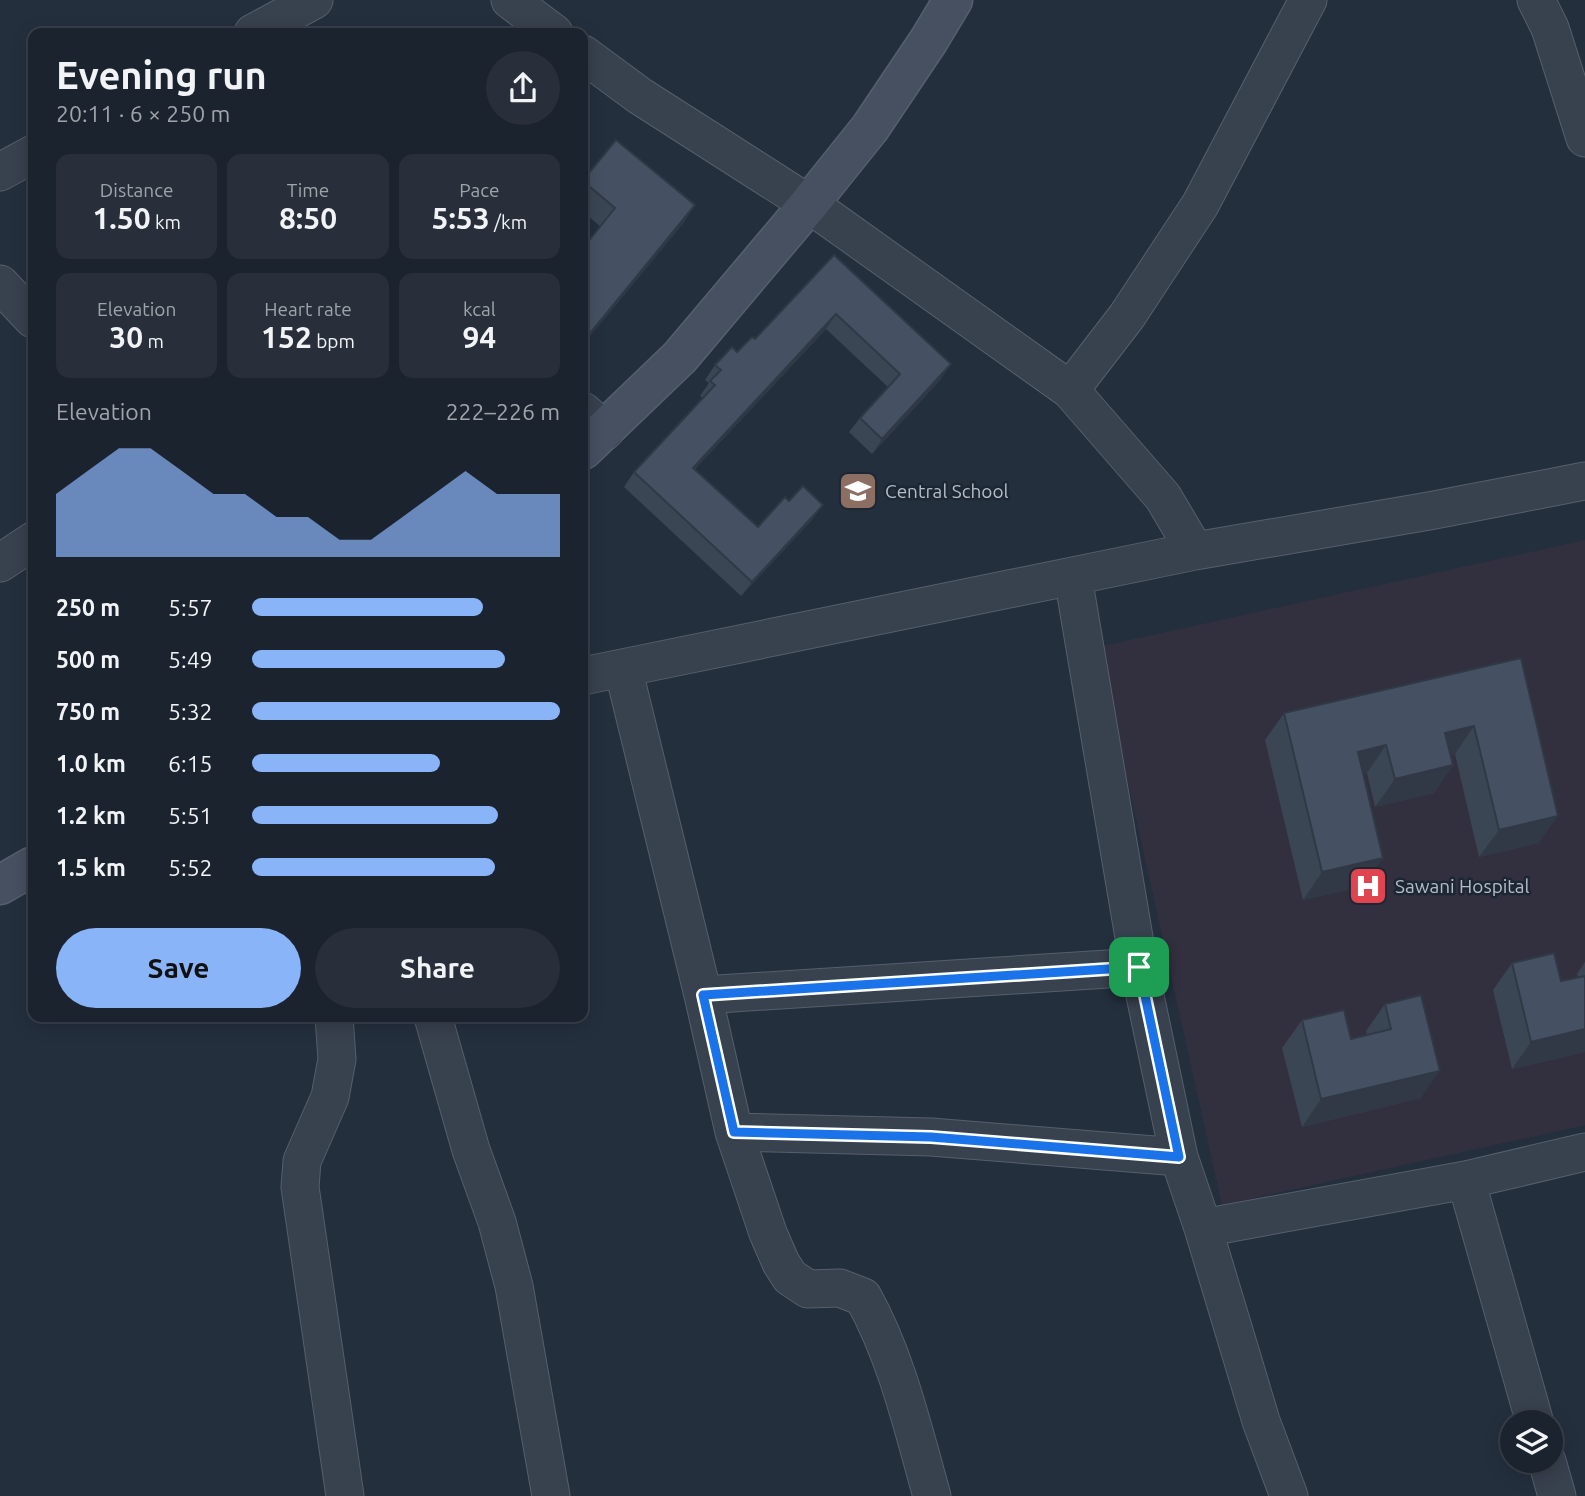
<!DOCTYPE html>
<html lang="en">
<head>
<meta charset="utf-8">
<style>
  body { margin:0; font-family:Ubuntu,sans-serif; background:#282f3a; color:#f1f3f6; height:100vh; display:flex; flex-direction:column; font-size:26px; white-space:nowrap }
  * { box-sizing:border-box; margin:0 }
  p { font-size:23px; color:#a0a4aa }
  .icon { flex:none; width:38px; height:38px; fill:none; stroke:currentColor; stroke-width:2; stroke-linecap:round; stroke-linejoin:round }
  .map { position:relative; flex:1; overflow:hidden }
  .details { position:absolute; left:28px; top:28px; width:560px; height:994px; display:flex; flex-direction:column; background:#1b232e; border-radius:14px; box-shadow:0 4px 18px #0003,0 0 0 2px #39404a }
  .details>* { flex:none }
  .fabs { position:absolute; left:1500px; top:1410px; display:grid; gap:14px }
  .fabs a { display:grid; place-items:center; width:63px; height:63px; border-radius:50%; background:#1b232e; box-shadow:0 4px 18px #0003,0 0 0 2px #39404a; font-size:35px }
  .pin { position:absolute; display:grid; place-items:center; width:60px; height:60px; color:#fff; margin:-30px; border-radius:14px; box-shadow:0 4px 10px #0006 }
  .round { display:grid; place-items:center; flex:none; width:74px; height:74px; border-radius:37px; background:#282f3a }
  .head { display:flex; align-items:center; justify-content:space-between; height:119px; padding:0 28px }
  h1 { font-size:38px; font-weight:600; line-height:52px }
  .metrics { display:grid; grid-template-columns:repeat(3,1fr); gap:10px; height:119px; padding:7px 28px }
  .metrics div { display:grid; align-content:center; border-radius:14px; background:#282f3a; text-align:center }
  .metrics b { font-size:30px; font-weight:600 }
  .metrics small { font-size:19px; font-weight:400 }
  .metrics p { font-size:19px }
  .chart { height:196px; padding:14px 28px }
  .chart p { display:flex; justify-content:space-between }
  .chart svg { width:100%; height:126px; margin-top:7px; fill:#8ab4f8; opacity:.7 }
  .action { display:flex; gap:14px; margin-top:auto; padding:14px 28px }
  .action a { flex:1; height:80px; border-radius:42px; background:#8ab4f8; color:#111; font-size:28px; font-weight:600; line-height:80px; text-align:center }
  .action a+a { background:#282f3a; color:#f1f3f6 }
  ul { padding:0 28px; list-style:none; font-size:23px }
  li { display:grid; grid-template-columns:112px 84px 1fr; align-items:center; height:52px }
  li i { height:18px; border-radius:9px; background:#8ab4f8 }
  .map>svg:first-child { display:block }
  .medical { fill:#32303f }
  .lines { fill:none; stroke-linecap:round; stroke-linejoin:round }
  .minor-casing { stroke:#565f6c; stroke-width:39 }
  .secondary-casing { stroke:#565f6c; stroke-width:41 }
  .minor { stroke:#38414e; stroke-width:37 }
  .secondary { stroke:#465061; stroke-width:38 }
  .wall { fill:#3b4654 }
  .shaded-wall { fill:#303945 }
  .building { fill:#455162; stroke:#303945; stroke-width:2 }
  .route-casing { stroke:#fff; stroke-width:14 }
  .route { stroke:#1a73e8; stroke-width:9 }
  .labels { text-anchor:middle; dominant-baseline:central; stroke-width:5; stroke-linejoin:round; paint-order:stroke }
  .poi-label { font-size:19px; fill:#b4bcc9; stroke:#1d2633; text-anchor:start }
</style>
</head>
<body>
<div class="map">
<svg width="1585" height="1496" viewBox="0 0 1585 1496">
  <rect width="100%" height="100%" fill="#242f3e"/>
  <path class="medical" d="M1585 540V1125L1222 1205 1098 647Z"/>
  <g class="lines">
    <g class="minor-casing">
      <path id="minor" d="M510 0 554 33
        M1536 0 1550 28 1585 138
        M253 33 314 0
        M583 54 640 96 809 204 1070 390 1163 497 1195 551
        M0 172 33 154
        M0 284 33 319
        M1070 390 1127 316 1200 205 1308 0
        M583 411 605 431
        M0 563 33 541
        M1073 577 1139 967 1179 1157 1203 1228 1261 1421 1289 1496
        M623 668 703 995 1139 967
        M583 676 1195 551 1429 511 1585 481
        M703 995 734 1132 768 1233 781 1263 790 1277 808 1289 840 1288 863 1297C897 1358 913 1429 932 1496
        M334 1017 337 1059 330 1097 302 1161 300 1187 345 1496
        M433 1017 471 1150 497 1222 514 1286 551 1496
        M734 1132 931 1137 1179 1157
        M1466 1180 1535 1423
        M1203 1228 1466 1180 1585 1152
        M1547 1461 1557 1496"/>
    </g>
    <g class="secondary-casing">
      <path id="secondary" d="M583 450 680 357 809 204 870 128 929 40 953 0
        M0 885 33 866"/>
    </g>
    <use href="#minor" class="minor"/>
    <use href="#secondary" class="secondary"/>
  </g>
  <path class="wall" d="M583 180 695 205 682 225 600 226 583 212Z
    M834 255 941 379 872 454 849 432 860 418 888 387 826 329 695 469 758 527 789 501 823 505 812 520 741 596 624 487 634 472 703 398 700 396 709 383 705 380 715 365 737 352 755 339Z
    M1521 658 1539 843 1479 857 1455 754 1451 755 1453 765 1434 793 1375 807 1367 773H1363L1364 886 1303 900 1265 740 1284 713Z
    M1585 962V1052L1512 1069 1493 990 1512 963 1561 981 1578 977 1577 974Z
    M1385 1004 1421 1098 1302 1127 1282 1048 1302 1020 1351 1039 1367 1035 1366 1031Z"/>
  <path class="shaded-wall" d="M695 205 682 225 583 345V342Z
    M836 314 826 329 683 482 693 468Z
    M951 364 941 379 872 454 882 439Z
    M823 505 812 520 741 596 752 582Z
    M1474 726 1455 754 1426 760 1445 733Z
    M1386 745 1367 773 1339 779 1358 752Z
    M1453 765 1434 793 1375 807 1395 779Z
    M1558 816 1539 843 1479 857 1499 830Z
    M1383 858 1364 886 1303 900 1322 872Z
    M1585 1029V1052L1512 1069 1531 1042Z
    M1440 1071 1421 1098 1302 1127 1321 1099Z"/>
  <path class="building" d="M616 140 695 205 583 342V248L615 208 583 181V180Z
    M834 255 951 364 882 439 860 418 900 374 836 314 693 468 758 527 785 497 789 501 803 486 823 505 752 582 634 472 715 385 710 381 721 370 715 365 732 347 737 352 752 337 755 339Z
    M1521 658 1558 816 1499 830 1474 726 1445 733 1453 765 1395 779 1386 745 1358 752 1383 858 1322 872 1284 713Z
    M1554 953 1561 981 1585 976V1029L1531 1042 1512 963Z
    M1421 995 1440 1071 1321 1099 1302 1020 1344 1010 1351 1039 1391 1029 1385 1004Z"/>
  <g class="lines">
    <g class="route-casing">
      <path id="route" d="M1139 967 1179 1157 931 1137 734 1132 703 995Z"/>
    </g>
    <use href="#route" class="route"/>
  </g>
  <defs>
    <g id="school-square" transform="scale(2.0125)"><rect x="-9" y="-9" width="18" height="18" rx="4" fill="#8d6e63" stroke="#1d2633"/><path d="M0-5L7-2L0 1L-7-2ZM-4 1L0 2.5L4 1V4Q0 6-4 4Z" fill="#fff"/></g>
    <g id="hospital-square" transform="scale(2.0125)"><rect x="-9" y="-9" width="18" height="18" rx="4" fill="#e0444e" stroke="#1d2633"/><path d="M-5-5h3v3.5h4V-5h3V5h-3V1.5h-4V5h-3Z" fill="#fff"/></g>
  </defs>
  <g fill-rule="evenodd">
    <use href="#school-square" x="858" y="491"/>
    <use href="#hospital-square" x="1368" y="886"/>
  </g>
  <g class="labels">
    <g class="poi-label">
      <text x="885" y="491">Central School</text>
      <text x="1395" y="886">Sawani Hospital</text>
    </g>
  </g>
</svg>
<div class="fabs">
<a><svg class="icon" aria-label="layers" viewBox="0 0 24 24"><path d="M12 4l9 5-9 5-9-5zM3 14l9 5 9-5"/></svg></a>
</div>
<div class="pin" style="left:1139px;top:967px;background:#1e9e55"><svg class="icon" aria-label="arrive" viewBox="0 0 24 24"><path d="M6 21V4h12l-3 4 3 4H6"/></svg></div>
<section class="details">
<div class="head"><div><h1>Evening run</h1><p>20:11 · 6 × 250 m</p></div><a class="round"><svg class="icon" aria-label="share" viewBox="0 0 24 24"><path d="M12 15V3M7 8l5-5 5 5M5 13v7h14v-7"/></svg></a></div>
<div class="metrics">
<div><p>Distance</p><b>1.50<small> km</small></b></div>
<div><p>Time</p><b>8:50</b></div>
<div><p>Pace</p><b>5:53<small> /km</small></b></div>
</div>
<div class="metrics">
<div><p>Elevation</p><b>30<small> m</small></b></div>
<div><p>Heart rate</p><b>152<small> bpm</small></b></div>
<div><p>kcal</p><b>94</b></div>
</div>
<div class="chart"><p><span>Elevation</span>222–226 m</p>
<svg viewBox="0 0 160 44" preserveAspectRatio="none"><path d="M0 44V22L10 14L20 6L30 6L40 14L50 22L60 22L70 30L80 30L90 38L100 38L110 30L120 22L130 14L140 22L150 22L160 22V44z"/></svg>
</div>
<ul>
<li><b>250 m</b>5:57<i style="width:75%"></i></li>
<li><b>500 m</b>5:49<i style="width:82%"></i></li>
<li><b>750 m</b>5:32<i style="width:100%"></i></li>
<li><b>1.0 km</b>6:15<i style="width:61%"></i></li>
<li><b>1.2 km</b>5:51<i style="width:80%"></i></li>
<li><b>1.5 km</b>5:52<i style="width:79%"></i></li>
</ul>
<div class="action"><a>Save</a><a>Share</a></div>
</section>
</div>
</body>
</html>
